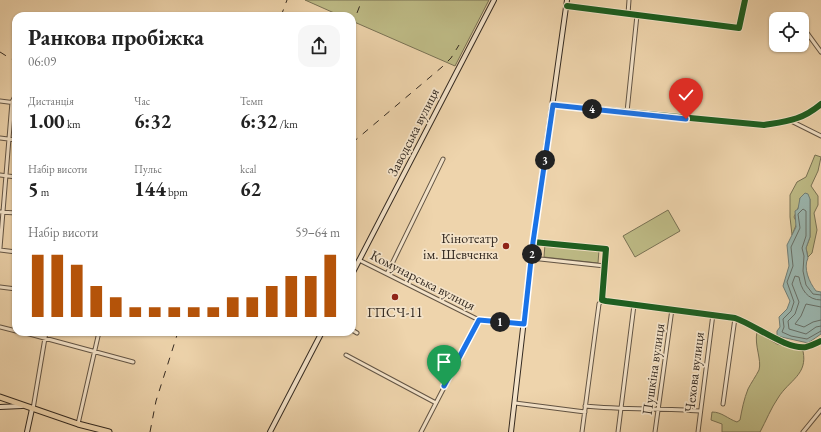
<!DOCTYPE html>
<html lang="uk">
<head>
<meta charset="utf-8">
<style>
  body { margin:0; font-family:"EB Garamond",serif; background:#f6f6f6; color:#222; height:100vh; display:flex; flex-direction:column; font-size:15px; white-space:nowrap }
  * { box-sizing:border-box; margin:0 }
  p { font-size:13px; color:#767676 }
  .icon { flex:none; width:22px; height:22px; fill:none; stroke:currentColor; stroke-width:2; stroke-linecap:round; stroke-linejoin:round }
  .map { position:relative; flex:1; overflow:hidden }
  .sheet { position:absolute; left:12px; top:12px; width:344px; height:324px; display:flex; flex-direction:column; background:#fff; border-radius:12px; box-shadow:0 1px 3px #0004 }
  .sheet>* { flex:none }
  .buttons { position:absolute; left:769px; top:12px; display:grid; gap:8px }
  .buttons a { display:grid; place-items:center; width:40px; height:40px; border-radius:8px; background:#fff; box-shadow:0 1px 3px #0004; font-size:20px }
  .pin { position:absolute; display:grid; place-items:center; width:34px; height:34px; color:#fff; margin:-41px -17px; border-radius:50% 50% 50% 0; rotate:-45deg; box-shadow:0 0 4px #0007 }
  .pin .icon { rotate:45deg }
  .km { position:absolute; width:20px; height:20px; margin:-10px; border-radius:50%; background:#222; color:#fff; font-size:11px; line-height:20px; text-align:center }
  .round { display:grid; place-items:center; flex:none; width:42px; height:42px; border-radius:12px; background:#f6f6f6 }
  .overview { display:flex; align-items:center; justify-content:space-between; height:68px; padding:0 16px }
  h1 { font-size:22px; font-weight:700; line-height:30px }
  .figures { display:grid; grid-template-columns:repeat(3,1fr); gap:6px; height:68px; padding:4px 16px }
  .figures div { display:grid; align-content:center }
  .figures b { font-size:20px; font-weight:700 }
  .figures small { font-size:11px; font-weight:400 }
  .figures p { font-size:11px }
  .chart { height:112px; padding:8px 16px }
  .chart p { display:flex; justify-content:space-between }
  .chart svg { width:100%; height:72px; margin-top:4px; stroke:#b45309; stroke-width:6 }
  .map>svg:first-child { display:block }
  .green { fill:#bebb86; stroke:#797254 }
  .water { fill:#9bb7b0; stroke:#727f77 }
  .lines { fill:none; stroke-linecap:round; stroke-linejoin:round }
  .shore { stroke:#687068; stroke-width:1 }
  .street-casing { stroke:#625444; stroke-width:5 }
  .secondary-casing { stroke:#342a21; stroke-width:6 }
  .highway-casing { stroke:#342a21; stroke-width:7 }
  .street { stroke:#f4e3c9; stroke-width:3 }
  .secondary { stroke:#f4e3c9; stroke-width:4 }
  .highway { stroke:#eed4ac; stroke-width:5 }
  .rail { stroke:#342a21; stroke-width:1; stroke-dasharray:7 7; stroke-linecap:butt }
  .cycleway-casing { stroke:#f4e3c9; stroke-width:8 }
  .cycleway { stroke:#1b5e20; stroke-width:6 }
  .route-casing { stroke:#fff; stroke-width:8 }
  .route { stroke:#1a73e8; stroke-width:5 }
  .poi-dot { fill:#8f2418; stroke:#f4e3c9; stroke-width:1.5 }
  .labels { text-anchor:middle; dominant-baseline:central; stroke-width:3.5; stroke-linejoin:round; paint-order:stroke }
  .street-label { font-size:14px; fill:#342a21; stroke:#f4e3c9 }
  .poi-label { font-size:14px; fill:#342a21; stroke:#f4e3c9; text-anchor:end }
</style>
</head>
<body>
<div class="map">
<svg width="821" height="432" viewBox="0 0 821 432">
  <rect width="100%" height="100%" fill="#eed4ac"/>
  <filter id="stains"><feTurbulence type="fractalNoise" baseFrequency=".005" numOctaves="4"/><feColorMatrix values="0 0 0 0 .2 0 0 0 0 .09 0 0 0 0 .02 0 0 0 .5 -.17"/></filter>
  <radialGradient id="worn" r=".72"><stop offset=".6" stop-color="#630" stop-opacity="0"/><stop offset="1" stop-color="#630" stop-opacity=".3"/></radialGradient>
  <path class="green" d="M305 0H489L455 66 352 21V16H341Z
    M815 155 821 157 818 171 811 186 818 196V205L814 213 817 230 812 253 808 257 806 248 810 237V199L800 198V204L794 217 797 223 792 235 790 217V195L797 182 806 177Z
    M668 210 680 231 635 257 623 236Z
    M545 244 599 250 598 263 544 257Z
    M757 332 777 344 803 351C808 375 789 380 778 398 771 408 766 421 760 432H722V424L711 420 712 412C722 412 728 419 737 422L740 420C742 409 744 399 748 389 751 383 756 376 759 370 762 360 754 345 757 332Z"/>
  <path class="water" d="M805 193 808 194 810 199V237L806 248 808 258C803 268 809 282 816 291L821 292V334L808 343 777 336V331L780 327 779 317 787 309 790 301 783 286 789 266 787 245 796 227 795 211 798 209 800 198Z"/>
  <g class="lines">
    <path class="shore" d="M821 295 813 294 806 285 803 271 804 256 802 248 806 236V211L803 209 798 214 800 228 791 247 793 266 787 282 794 302 791 311 783 319 784 327 782 332 791 336 807 339 821 331
      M821 300C807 300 801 289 799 277L795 276 792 284 799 302 795 314 788 321 789 329 806 334 816 327 821 326
      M821 307 806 304 801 316 795 324 804 327 813 322 821 320"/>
    <g class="street-casing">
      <path id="street" d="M567 6 739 28 745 0
        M628 14 629 0
        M802 26 821 52
        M0 101 16 103
        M627 112 637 15
        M791 121 821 136
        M764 125C788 121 802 120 821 104
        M0 138 16 140
        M0 175 16 177
        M0 212 16 213
        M533 242 606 249 602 300 606 301 735 318C755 325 787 350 806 347 811 346 817 343 821 341
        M0 248 12 102 16 94
        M0 250 16 252
        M531 258 605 266
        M359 260 479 320 524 324
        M387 274 443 159
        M0 287 16 289
        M0 327 16 331
        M352 330 357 333
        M22 332 133 362
        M346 355 436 403
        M515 403 585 412
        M723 404 735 318
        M585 406C624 410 662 408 700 411
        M33 409 46 332
        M78 424 99 332
        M421 432 479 320
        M582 432 599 304 602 300
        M618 432 634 305
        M655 432 672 309
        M698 432 713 314
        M803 432 821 410"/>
    </g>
    <g class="secondary-casing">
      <path id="secondary" d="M553 105 764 125
        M352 274 494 0
        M0 407 22 406
        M27 432 32 409
        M270 432 322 332
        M511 432 533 242 567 0"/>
    </g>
    <g class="highway-casing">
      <path id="highway" d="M0 397 78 424 109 432"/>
    </g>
    <use href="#street" class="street"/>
    <use href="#secondary" class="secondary"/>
    <use href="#highway" class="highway"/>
    <path class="rail" d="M281 16 287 0
      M352 26 362 0
      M0 52 16 62
      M352 143 442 67 451 58 459 45
      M150 432 156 401 178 332"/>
    <g class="cycleway-casing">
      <path id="cycleway" d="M567 6 739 28 745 0
        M553 105 764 125C788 121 802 120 821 104
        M533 242 606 249 602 300 606 301 735 318C755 325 787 350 806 347 811 346 817 343 821 341"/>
    </g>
    <use href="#cycleway" class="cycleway"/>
  </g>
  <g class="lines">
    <g class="route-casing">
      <path id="route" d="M444 386 479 320 524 324 533 242 553 105 686 119"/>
    </g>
    <use href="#route" class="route"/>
  </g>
  <g class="poi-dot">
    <circle cx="506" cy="246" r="4"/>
    <circle cx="395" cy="297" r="4"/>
  </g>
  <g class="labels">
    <g class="street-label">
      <text transform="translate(413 132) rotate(-63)">Заводська вулиця</text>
      <text transform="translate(423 280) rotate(27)">Комунарська вулиця</text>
      <text transform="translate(653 369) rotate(-82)">Пушкіна вулиця</text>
      <text transform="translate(694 372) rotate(-83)">Чехова вулиця</text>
    </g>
    <g class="poi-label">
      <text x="498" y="238">Кінотеатр<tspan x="498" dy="16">ім. Шевченка</tspan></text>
      <text x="395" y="312" text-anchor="middle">ГПСЧ-11</text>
    </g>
  </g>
  <rect width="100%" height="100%" filter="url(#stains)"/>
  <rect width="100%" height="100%" fill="url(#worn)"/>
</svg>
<div class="buttons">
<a><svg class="icon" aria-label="locate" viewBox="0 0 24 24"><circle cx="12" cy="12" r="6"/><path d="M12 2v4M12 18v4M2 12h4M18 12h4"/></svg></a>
</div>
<div class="pin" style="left:444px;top:386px;background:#1e9e55"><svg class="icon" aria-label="arrive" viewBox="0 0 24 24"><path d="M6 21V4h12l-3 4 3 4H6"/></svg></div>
<div class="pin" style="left:686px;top:119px;background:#d93025"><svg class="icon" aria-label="check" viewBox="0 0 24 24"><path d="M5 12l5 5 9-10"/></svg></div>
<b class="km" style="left:500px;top:322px">1</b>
<b class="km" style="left:532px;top:254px">2</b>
<b class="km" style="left:545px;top:160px">3</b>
<b class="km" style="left:592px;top:109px">4</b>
<section class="sheet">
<div class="overview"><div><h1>Ранкова пробіжка</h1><p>06:09</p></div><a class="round"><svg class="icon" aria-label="share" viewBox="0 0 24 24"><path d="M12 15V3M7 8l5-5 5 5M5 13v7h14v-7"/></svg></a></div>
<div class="figures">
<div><p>Дистанція</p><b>1.00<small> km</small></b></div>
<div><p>Час</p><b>6:32</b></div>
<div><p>Темп</p><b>6:32<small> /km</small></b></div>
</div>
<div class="figures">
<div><p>Набір висоти</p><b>5<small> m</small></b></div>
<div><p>Пульс</p><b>144<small> bpm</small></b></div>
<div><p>kcal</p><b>62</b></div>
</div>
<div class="chart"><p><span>Набір висоти</span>59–64 m</p>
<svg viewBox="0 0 160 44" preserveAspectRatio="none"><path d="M5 44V6M15 44V6M25 44V12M35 44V25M45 44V32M55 44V38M65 44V38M75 44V38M85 44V38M95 44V38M105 44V32M115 44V32M125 44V25M135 44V19M145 44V19M155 44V6"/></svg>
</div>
</section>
</div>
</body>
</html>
